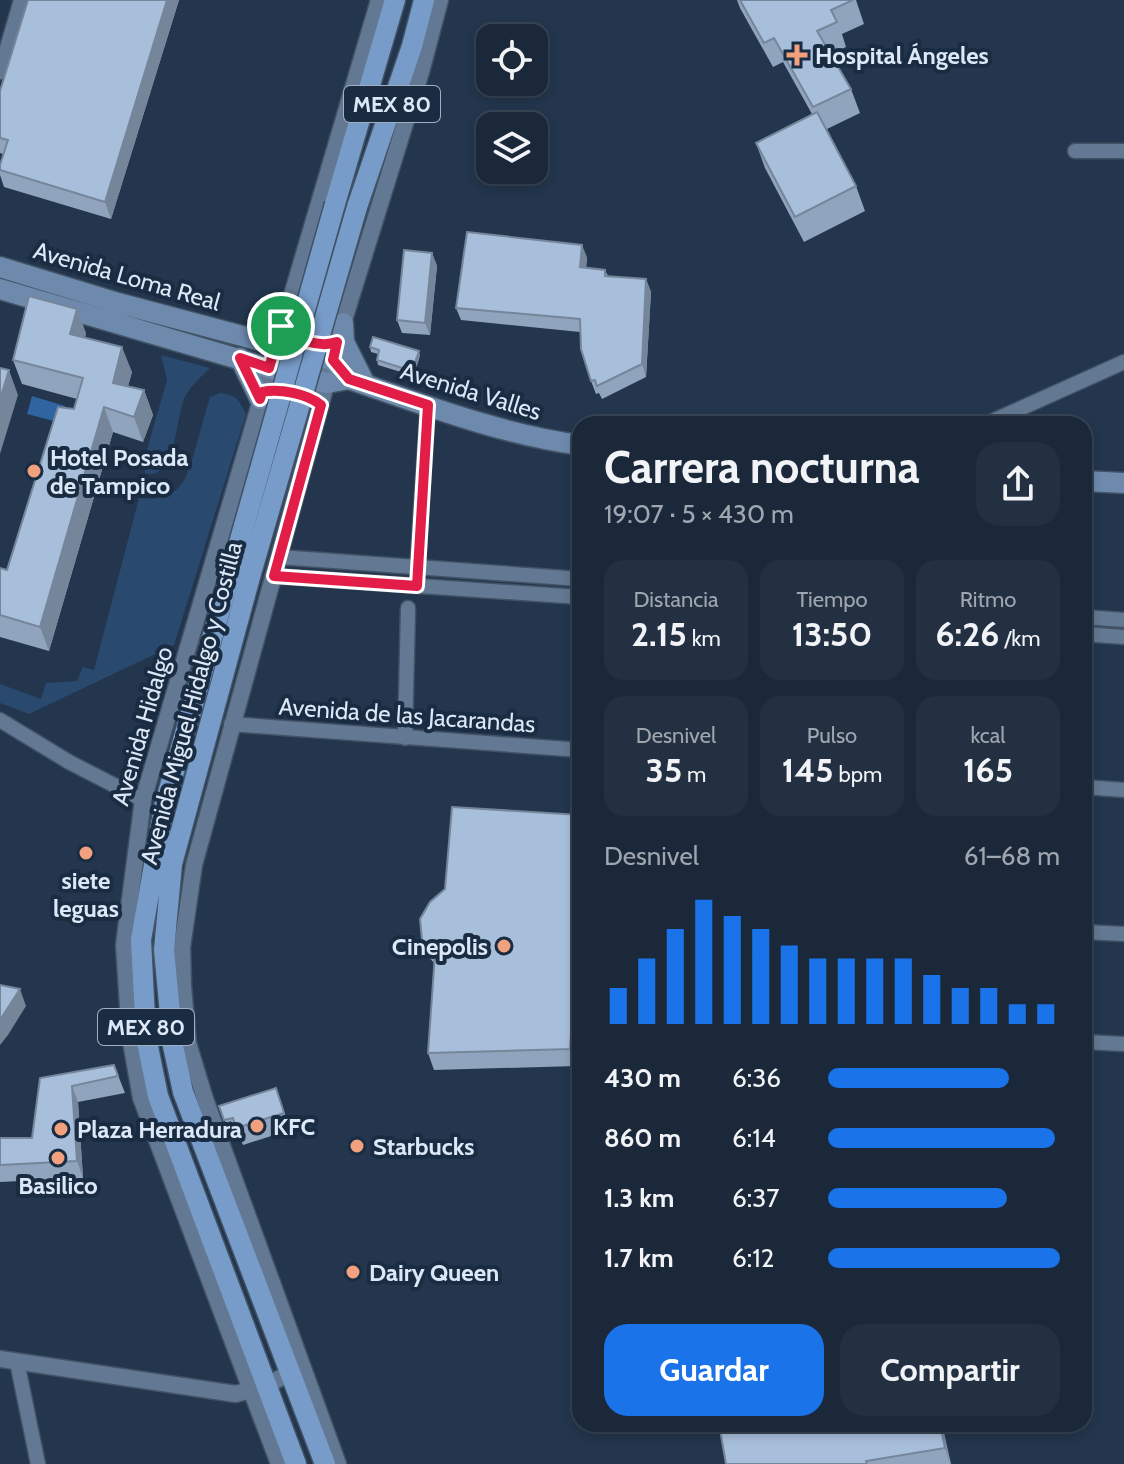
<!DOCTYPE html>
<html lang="es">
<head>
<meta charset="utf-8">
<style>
  body { margin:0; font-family:Cabin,sans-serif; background:#233042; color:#f1f3f6; height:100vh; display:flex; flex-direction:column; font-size:30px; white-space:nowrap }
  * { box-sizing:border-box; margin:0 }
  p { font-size:26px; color:#9fa6af }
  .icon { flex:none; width:44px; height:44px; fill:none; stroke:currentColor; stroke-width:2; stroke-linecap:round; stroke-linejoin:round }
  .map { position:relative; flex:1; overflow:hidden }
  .sheet { position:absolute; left:572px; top:416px; width:520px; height:1016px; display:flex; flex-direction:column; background:#1a283a; border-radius:24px; box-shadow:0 4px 12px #0003,0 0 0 2px #384454 }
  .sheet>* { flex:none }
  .controls { position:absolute; left:476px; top:24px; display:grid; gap:16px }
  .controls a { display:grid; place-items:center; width:72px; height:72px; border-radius:16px; background:#1a283a; box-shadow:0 4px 12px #0003,0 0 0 2px #384454; font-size:40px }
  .pin { position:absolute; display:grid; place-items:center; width:68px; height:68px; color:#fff; margin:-34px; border:4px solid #fff; border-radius:50%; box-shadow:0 2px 8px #0007 }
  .round { display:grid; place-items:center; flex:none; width:84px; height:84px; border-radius:24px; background:#233042 }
  .headline { display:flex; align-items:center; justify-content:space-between; height:136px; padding:0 32px }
  h1 { font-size:44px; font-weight:700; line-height:60px }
  .figures { display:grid; grid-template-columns:repeat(3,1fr); gap:12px; height:136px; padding:8px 32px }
  .figures div { display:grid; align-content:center; border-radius:20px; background:#233042; text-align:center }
  .figures b { font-size:34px; font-weight:700 }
  .figures small { font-size:22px; font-weight:400 }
  .figures p { font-size:22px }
  .chart { height:224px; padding:16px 32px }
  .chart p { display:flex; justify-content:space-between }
  .chart svg { width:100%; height:144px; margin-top:8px; stroke:#1a73e8; stroke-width:6 }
  .action { display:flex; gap:16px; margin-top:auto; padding:16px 32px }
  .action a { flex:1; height:92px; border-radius:24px; background:#1a73e8; color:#fff; font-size:32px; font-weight:700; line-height:92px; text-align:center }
  .action a+a { background:#233042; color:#f1f3f6 }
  ul { padding:0 32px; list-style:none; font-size:26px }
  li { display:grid; grid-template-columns:128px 96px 1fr; align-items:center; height:60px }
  li i { height:20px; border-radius:10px; background:#1a73e8 }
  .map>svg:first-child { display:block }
  .green { fill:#29496e }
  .water { fill:#3064a0 }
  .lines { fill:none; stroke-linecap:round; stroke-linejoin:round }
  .minor-casing { stroke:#415265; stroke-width:17 }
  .tertiary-casing { stroke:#415265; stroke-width:19 }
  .secondary-casing { stroke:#415265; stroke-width:23 }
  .primary-casing { stroke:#415265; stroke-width:23 }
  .minor { stroke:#637892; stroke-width:14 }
  .tertiary { stroke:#637892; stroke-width:16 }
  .secondary { stroke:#6d8aad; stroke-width:20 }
  .primary { stroke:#779cc9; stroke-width:20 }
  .primary-bridge-casing { stroke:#415265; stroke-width:23; stroke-linecap:butt }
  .primary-bridge { stroke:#779cc9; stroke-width:20 }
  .wall { fill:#90a4bd }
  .shaded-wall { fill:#76869a }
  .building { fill:#a8bfdc; stroke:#76869a; stroke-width:2 }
  .route-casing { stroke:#fff; stroke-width:16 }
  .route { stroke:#e11d48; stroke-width:10 }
  .poi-dot { fill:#f2a17e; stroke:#192c42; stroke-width:3 }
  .labels { text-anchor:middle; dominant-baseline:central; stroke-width:8; stroke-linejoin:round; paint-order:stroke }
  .shield { fill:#192c42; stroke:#a2b0c1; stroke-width:2 }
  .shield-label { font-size:22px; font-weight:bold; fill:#dce8f7 }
  .poi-label { font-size:24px; font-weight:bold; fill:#dce8f7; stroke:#192c42; text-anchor:start }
  .street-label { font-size:24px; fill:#dce8f7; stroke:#192c42 }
</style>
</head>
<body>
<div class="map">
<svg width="1124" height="1464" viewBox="0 0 1124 1464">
  <rect width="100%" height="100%" fill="#23364d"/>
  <path class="green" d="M161 355 210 368C201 377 191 385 185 397 175 417 177 482 145 473L143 463 167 380Z
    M220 393C236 395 239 399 246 414L174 645 29 714 0 703V684L41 699 46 683 77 681 83 667 94 670 139 498C181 502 186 481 196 446 201 430 205 413 210 397Z"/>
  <path class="water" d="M32 396 65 406 61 423 27 414Z"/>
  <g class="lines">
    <g class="minor-casing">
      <path id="minor" d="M0 72 21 0
        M1075 151H1124
        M986 424 1124 362
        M279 557 580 579
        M417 573 428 405
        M274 576 580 597
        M1084 617 1124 620
        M1084 634 1124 637
        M0 720 69 762 143 800
        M231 724 580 750
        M405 738 408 608
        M1084 787 1124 790
        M1084 932 1124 934
        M1084 1042 1124 1044
        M17 1362 38 1464"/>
    </g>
    <g class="tertiary-casing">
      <path id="tertiary" d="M0 1359 236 1394 267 1385 290 1373
        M279 1464 141 1098 130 1036 124 945 143 800 379 0
        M338 1464 205 1099 188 1043 183 986 182 947 194 865 343 323 421 72 440 0"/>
    </g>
    <g class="secondary-casing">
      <path id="secondary" d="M0 267 118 303 333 360 349 379
        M0 289 269 368 327 383 349 379C422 404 503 435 580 445
        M343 323 344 342 364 382
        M240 358 260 399
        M1084 481 1124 483"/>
    </g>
    <g class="primary-casing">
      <path id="primary" d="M335 204 395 0
        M357 207 412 46 424 0
        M230 575 164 807 141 940 146 1037 158 1096 296 1464
        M250 577 172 864 164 950 173 1046 183 1092 325 1464"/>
    </g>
    <use href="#minor" class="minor"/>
    <use href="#tertiary" class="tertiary"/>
    <use href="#secondary" class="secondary"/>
    <use href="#primary" class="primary"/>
    <g class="primary-bridge-casing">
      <path id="primary-bridge" d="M230 575 335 204
        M250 577 357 207"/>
    </g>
    <use href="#primary-bridge" class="primary-bridge"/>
  </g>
  <path class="wall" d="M28 0H179L111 219 4 187 0 175V165L3 154 0 153V91Z
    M737 0H856L864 24 842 34 846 47 831 54 851 89 860 113 827 129 856 186 865 211 804 242 765 168 756 143 812 114 783 62 773 67 740 8Z
    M432 253 437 266 430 335 402 333 397 320Z
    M587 257 586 268 605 270 608 276 646 279 651 292 646 377 602 399 599 393 596 394 591 381 580 332 461 320 456 308Z
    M86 333 85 338 132 372 128 386 144 390 153 415 143 442 113 432 49 651 0 637V568L7 570 74 409 77 399 22 384 13 360Z
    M370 347 420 355 414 376 378 365 377 360 378 354 371 352Z
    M580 815 577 1066 434 1070 428 1053 434 963 428 956 422 940Z
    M114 1065 125 1093 78 1102 83 1178 0 1182V1138H32L40 1078Z
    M282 1105 290 1130 243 1145 239 1135 231 1137 219 1106Z
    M685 1424H942L951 1464H726L720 1425 695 1427Z"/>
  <path class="shaded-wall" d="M167 0H179L111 219 105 202Z
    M582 245 587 257 585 280 580 267Z
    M432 253 437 266 430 335 425 323Z
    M646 279 651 292 646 377 642 364Z
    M77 309 86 333 79 359 70 334Z
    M122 347 132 372 122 408 113 383Z
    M419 351 420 355 414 376 412 371Z
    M9 370 18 395 0 454V399Z
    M144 390 153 415 143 442 134 417Z
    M104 407 113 432 49 651 40 627Z
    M580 898V1012L577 1066 570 1049Z
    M20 989 26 1006 8 1035 0 1045V1020Z
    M72 1086 78 1102 83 1178 77 1161Z
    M940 1424H942L950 1464 945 1448Z"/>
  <path class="building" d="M28 0H167L105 202 0 170V165L8 140 0 138V91Z
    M740 0H853L831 10 837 22 817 31 851 89 813 107 774 38 764 43Z
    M817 112 856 186 795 217 756 143Z
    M467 232 582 245 580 267 605 270V276L646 279 642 364 597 386 595 380 591 381 581 349 580 319 456 308Z
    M404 250 432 253 425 323 397 320Z
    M29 296 77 309 70 334 122 347 113 383 144 390 134 417 104 407 40 627 0 615V568L7 570 58 407 74 409 83 378 13 360Z
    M373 337 419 351 412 371 377 360 379 350 370 347Z
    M0 368 9 370 0 399Z
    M452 807 580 815V898L570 1049 428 1053 435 954 422 940 420 919 430 902 445 889Z
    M0 985 20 989 0 1020Z
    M114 1065 118 1076 72 1086 77 1161 0 1165V1138H32L40 1078Z
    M276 1088 284 1113 236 1128 233 1118 224 1120 219 1106Z
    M719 1424H940L945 1448 866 1461 867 1464H726Z"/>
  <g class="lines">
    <g class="route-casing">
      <path id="route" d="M281 326C292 340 321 348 337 342L333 360 349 379 428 405 417 586 274 576 321 405C308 394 279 388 262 392L260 399 240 358 269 368Z"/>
    </g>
    <use href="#route" class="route"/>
  </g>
  <g class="poi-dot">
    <path d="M793 43h8v8h8v8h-8v8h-8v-8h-8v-8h8z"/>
    <circle cx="34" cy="471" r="8"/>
    <circle cx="86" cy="853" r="8"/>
    <circle cx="504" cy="946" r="8"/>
    <circle cx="257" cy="1126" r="8"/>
    <circle cx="61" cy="1129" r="8"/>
    <circle cx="357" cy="1146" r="8"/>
    <circle cx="58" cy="1158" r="8"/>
    <circle cx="353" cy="1272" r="8"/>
  </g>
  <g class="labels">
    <g class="shield">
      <rect x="344" y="86" width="96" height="36" rx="6"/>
      <rect x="98" y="1009" width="96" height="36" rx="6"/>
    </g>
    <g class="shield-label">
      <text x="392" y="104">MEX 80</text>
      <text x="146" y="1027">MEX 80</text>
    </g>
    <g class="poi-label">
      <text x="815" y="55">Hospital Ángeles</text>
      <text x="50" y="457">Hotel Posada<tspan x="50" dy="28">de Tampico</tspan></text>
      <text x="86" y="880" text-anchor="middle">siete<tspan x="86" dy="28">leguas</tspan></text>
      <text x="488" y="946" text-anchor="end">Cinepolis</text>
      <text x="273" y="1126">KFC</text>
      <text x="77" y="1129">Plaza Herradura</text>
      <text x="373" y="1146">Starbucks</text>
      <text x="58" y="1185" text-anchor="middle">Basilico</text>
      <text x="369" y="1272">Dairy Queen</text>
    </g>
    <g class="street-label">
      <text transform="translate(127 276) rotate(16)">Avenida Loma Real</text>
      <text transform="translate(471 391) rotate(17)">Avenida Valles</text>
      <text transform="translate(191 703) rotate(-75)">Avenida Miguel Hidalgo y Costilla</text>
      <text transform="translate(407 715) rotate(4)">Avenida de las Jacarandas</text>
      <text transform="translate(142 726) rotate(-74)">Avenida Hidalgo</text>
    </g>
  </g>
</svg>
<div class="controls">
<a><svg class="icon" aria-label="locate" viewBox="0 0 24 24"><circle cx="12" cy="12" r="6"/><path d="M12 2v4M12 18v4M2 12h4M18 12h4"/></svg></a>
<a><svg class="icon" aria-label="layers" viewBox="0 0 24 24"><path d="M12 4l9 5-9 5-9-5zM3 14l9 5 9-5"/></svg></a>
</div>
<div class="pin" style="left:281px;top:326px;background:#1e9e55"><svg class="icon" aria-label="arrive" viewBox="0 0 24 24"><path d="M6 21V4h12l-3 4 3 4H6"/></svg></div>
<section class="sheet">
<div class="headline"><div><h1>Carrera nocturna</h1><p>19:07 · 5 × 430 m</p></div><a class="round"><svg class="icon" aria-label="share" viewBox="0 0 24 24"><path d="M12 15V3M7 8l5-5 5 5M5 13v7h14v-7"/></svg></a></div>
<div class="figures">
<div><p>Distancia</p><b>2.15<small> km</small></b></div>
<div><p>Tiempo</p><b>13:50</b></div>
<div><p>Ritmo</p><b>6:26<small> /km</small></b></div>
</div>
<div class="figures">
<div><p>Desnivel</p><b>35<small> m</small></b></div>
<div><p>Pulso</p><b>145<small> bpm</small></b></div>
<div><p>kcal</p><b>165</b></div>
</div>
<div class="chart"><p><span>Desnivel</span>61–68 m</p>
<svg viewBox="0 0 160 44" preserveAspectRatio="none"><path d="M5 44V33M15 44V24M25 44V15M35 44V6M45 44V11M55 44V15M65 44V20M75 44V24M85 44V24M95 44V24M105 44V24M115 44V29M125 44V33M135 44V33M145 44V38M155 44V38"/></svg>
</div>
<ul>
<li><b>430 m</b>6:36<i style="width:78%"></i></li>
<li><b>860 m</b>6:14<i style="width:98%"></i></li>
<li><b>1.3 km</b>6:37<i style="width:77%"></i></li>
<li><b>1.7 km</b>6:12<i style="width:100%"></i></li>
</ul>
<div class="action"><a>Guardar</a><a>Compartir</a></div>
</section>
</div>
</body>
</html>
